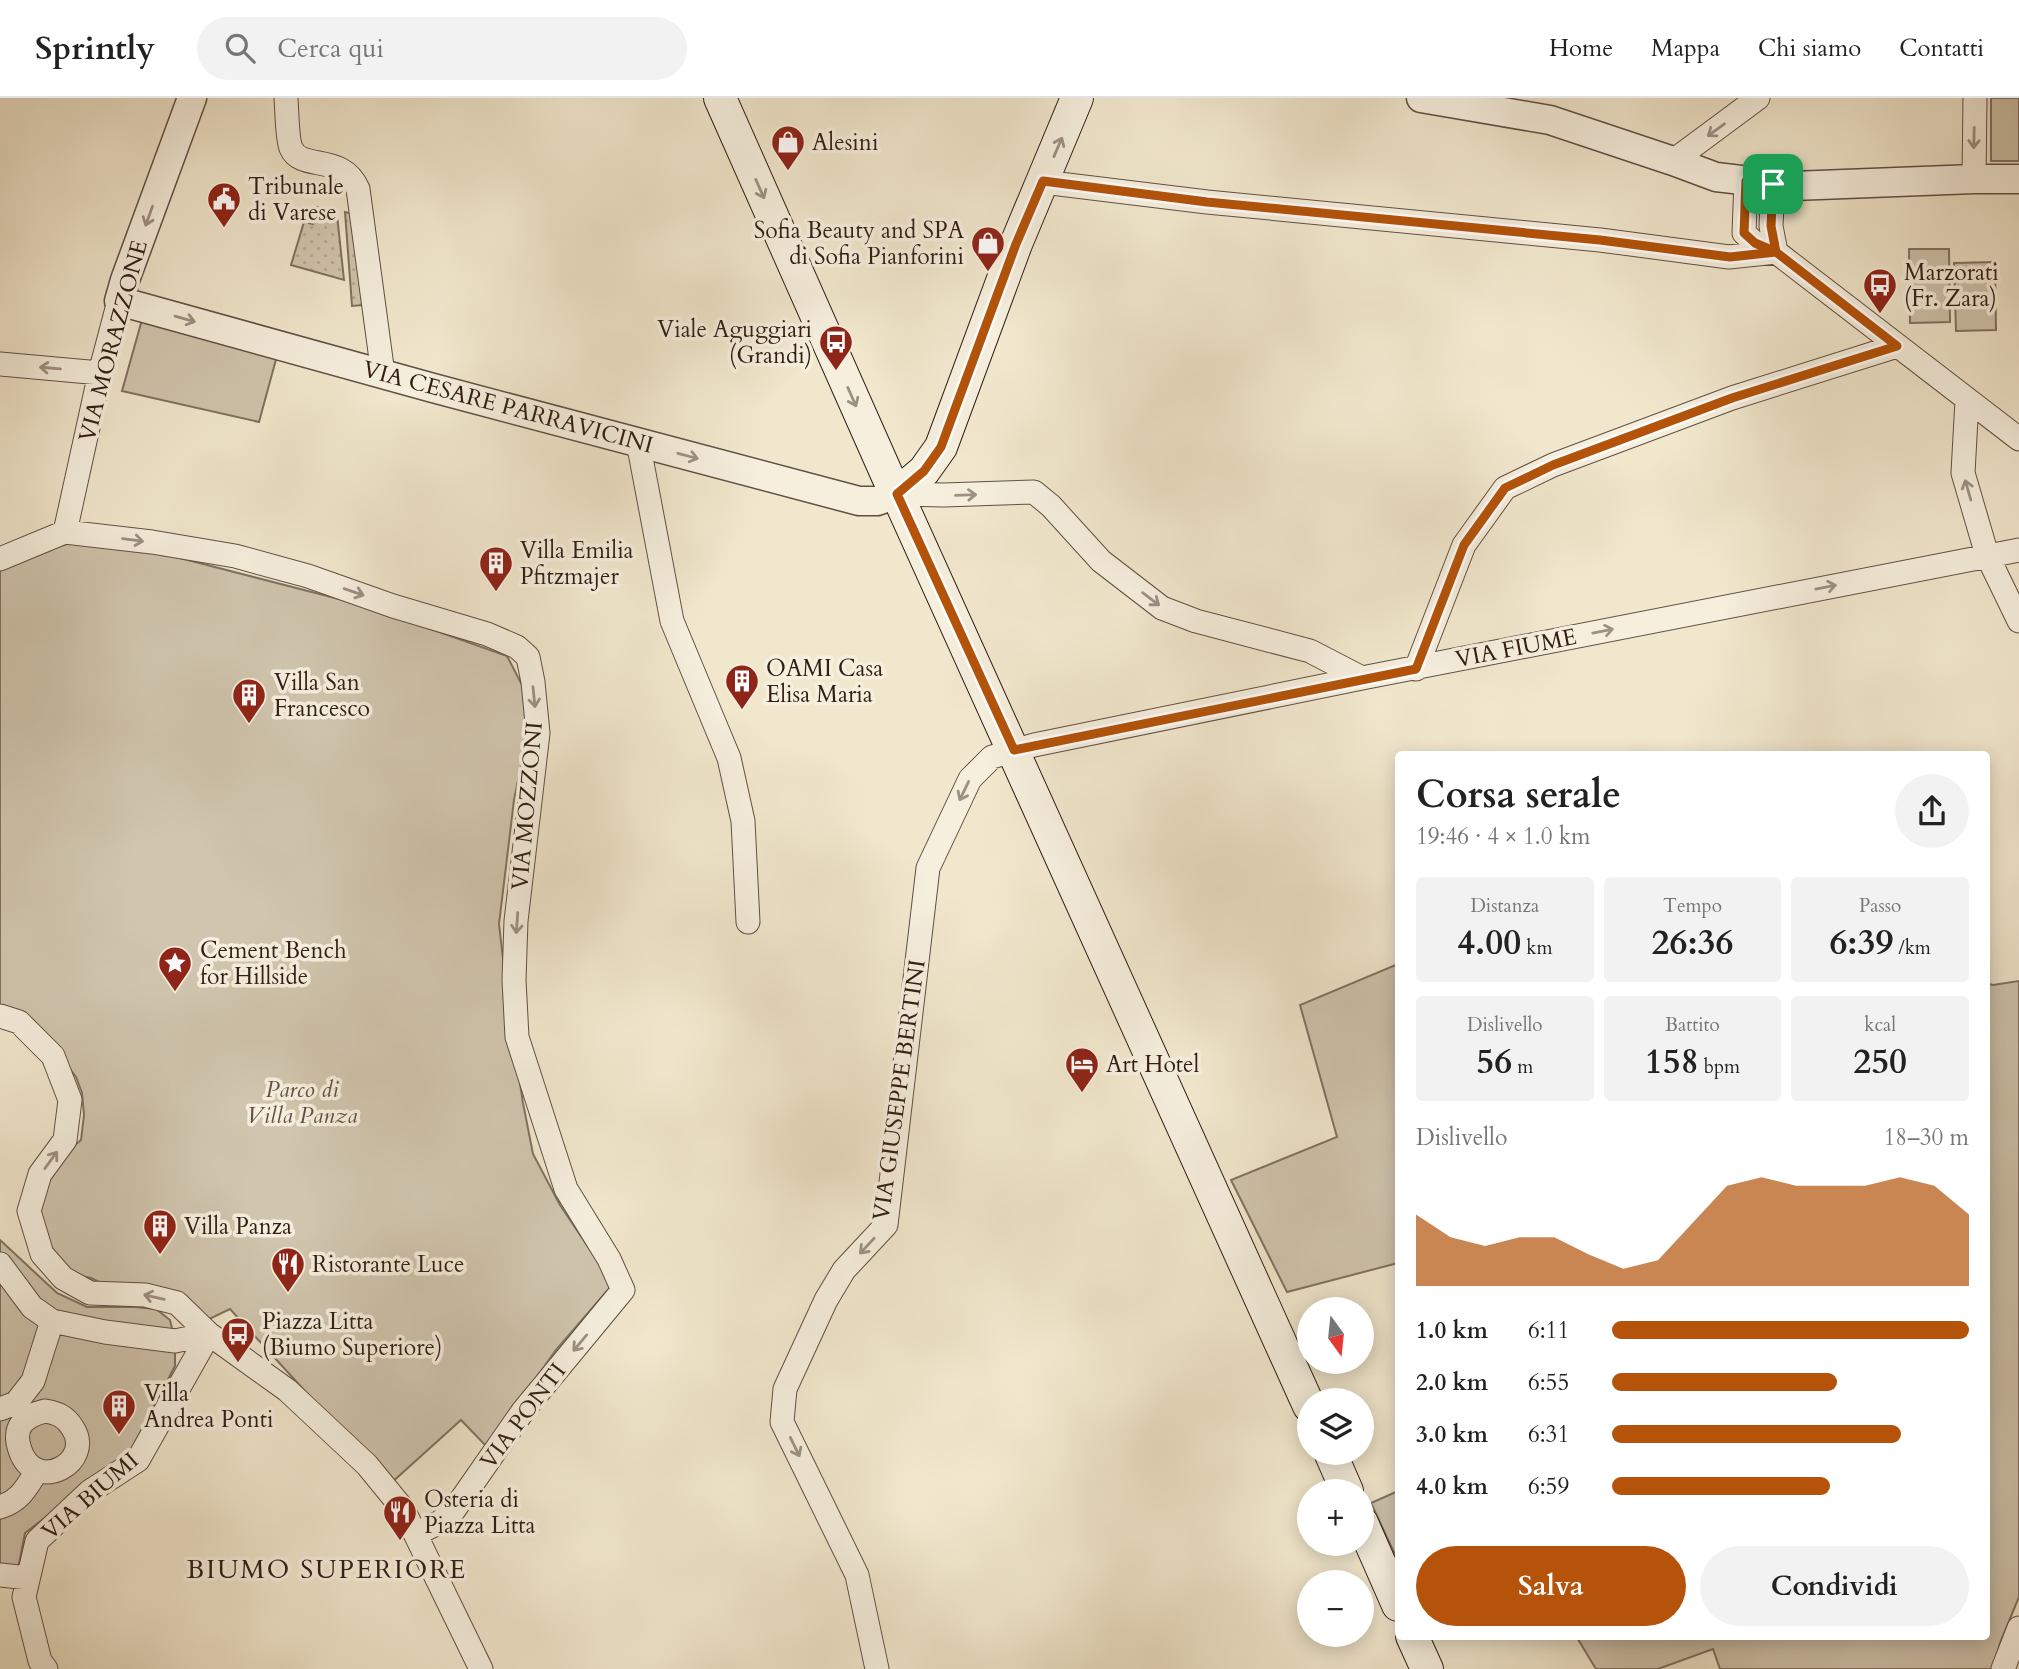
<!DOCTYPE html>
<html lang="it">
<head>
<meta charset="utf-8">
<style>
  body { margin:0; font-family:Cardo,serif; background:#f2f2f2; color:#222; height:100vh; display:flex; flex-direction:column; font-size:26px; white-space:nowrap }
  * { box-sizing:border-box; margin:0 }
  p { font-size:23px; color:#767676 }
  .icon { flex:none; width:38px; height:38px; fill:none; stroke:currentColor; stroke-width:2; stroke-linecap:round; stroke-linejoin:round }
  .map { position:relative; flex:1; overflow:hidden }
  .side { position:absolute; left:1395px; top:653px; width:595px; height:889px; display:flex; flex-direction:column; background:#fff; border-radius:7px; box-shadow:0 4px 18px #0003 }
  .side>* { flex:none }
  .needle { width:46px; rotate:165deg }
  .controls { position:absolute; left:1297px; top:1199px; display:grid; gap:14px }
  .controls a { display:grid; place-items:center; width:77px; height:77px; border-radius:50%; background:#fff; box-shadow:0 4px 18px #0003; font-size:35px }
  .pin { position:absolute; display:grid; place-items:center; width:60px; height:60px; color:#fff; margin:-30px; border-radius:14px; box-shadow:0 4px 10px #0006 }
  .round { display:grid; place-items:center; flex:none; width:74px; height:74px; border-radius:37px; background:#f2f2f2 }
  .summary { display:flex; align-items:center; justify-content:space-between; height:119px; padding:0 21px }
  h1 { font-size:38px; font-weight:700; line-height:52px }
  .stats { display:grid; grid-template-columns:repeat(3,1fr); gap:10px; height:119px; padding:7px 21px }
  .stats div { display:grid; align-content:center; border-radius:7px; background:#f2f2f2; text-align:center }
  .stats b { font-size:35px; font-weight:700 }
  .stats small { font-size:19px; font-weight:400 }
  .stats p { font-size:19px }
  .chart { height:196px; padding:14px 21px }
  .chart p { display:flex; justify-content:space-between }
  .chart svg { width:100%; height:126px; margin-top:7px; fill:#b45309; opacity:.7 }
  .primary-button { display:flex; gap:14px; margin-top:auto; padding:14px 21px }
  .primary-button a { flex:1; height:80px; border-radius:42px; background:#b45309; color:#fff; font-size:28px; font-weight:700; line-height:80px; text-align:center }
  .primary-button a+a { background:#f2f2f2; color:#222 }
  ul { padding:0 21px; list-style:none; font-size:23px }
  li { display:grid; grid-template-columns:112px 84px 1fr; align-items:center; height:52px }
  li i { height:18px; border-radius:9px; background:#b45309 }
  header { display:flex; align-items:center; gap:42px; box-sizing:border-box; height:98px; padding:0 35px; background:#fff; border-bottom:2px solid #e0e0e0 }
  header strong { font-size:33px }
  nav { display:flex; gap:38px; margin-inline-start:auto; font-size:24px }
  .search { width:490px; height:63px; background:#f2f2f2; display:flex; align-items:center; gap:18px; box-sizing:border-box; padding:0 24px; border-radius:38px; color:#767676; font-size:26px }
  .map>svg:first-child { display:block }
  .grass { fill:url(#grass-dots); stroke:#807262; stroke-width:2 }
  .park { fill:#d0c5ae; stroke:#807262; stroke-width:2 }
  .lines { fill:none; stroke-linecap:round; stroke-linejoin:round }
  .minor-casing { stroke:#615043; stroke-width:25 }
  .tertiary-casing { stroke:#615043; stroke-width:31 }
  .secondary-casing { stroke:#311e15; stroke-width:34 }
  .minor { stroke:#f6efde; stroke-width:23 }
  .tertiary { stroke:#f6efde; stroke-width:28 }
  .secondary { stroke:#f6efde; stroke-width:32 }
  .oneway { stroke:#9d9184 }
  .route-casing { stroke:#fff; stroke-width:14 }
  .route { stroke:#b45309; stroke-width:9 }
  .labels { text-anchor:middle; dominant-baseline:central; stroke-width:7; stroke-linejoin:round; paint-order:stroke }
  .poi-label { font-size:23px; fill:#311e15; stroke:#f6efde; text-anchor:start }
  .street-label { font-size:23px; fill:#311e15; stroke:#f6efde }
  .park-label { font-size:23px; font-style:italic; fill:#615043; stroke:#f6efde }
  .quarter-label { font-size:26px; letter-spacing:2px; fill:#311e15; stroke:#f6efde }
</style>
</head>
<body>
<header>
<strong>Sprintly</strong>
<div class="search"><svg class="icon" aria-label="search" viewBox="0 0 24 24"><circle cx="10" cy="10" r="6"/><path d="M15 15l6 6"/></svg>Cerca qui</div>
<nav><a>Home</a><a>Mappa</a><a>Chi siamo</a><a>Contatti</a></nav>
</header>
<div class="map">
<svg width="2019" height="1571" viewBox="0 0 2019 1571">
  <defs>
    <pattern id="grass-dots" width="8" height="8" patternUnits="userSpaceOnUse" patternTransform="scale(1.75)"><rect width="8" height="8" fill="#d0c5ae"/><path d="M2 2h.1M6 6h.1" fill="none" stroke="#b3a995" stroke-width="1.8" stroke-linecap="round"/></pattern>
  </defs>
  <rect width="100%" height="100%" fill="#f1e7cd"/>
  <filter id="stains"><feTurbulence type="fractalNoise" baseFrequency=".00286" numOctaves="4"/><feColorMatrix values="0 0 0 0 .2 0 0 0 0 .09 0 0 0 0 .02 0 0 0 .5 -.17"/></filter>
  <radialGradient id="worn" r=".72"><stop offset=".6" stop-color="#630" stop-opacity="0"/><stop offset="1" stop-color="#630" stop-opacity=".3"/></radialGradient>
  <path class="grass" d="M317 109 337 117 344 182 291 167 304 124 313 126Z
    M345 114 357 117 363 207 352 208Z"/>
  <path class="park" d="M1991 0H2019V63H1991Z
    M1909 151H1949L1950 224 1910 225Z
    M1995 164 1996 232 1956 233 1954 165Z
    M143 218 278 254 259 324 122 293Z
    M74 444 145 451 366 508 507 558 522 587 529 629 514 702 499 826 509 913 523 1005 533 1056 560 1107 613 1186 555 1253 488 1350 461 1322 390 1386 230 1211 201 1225 109 1189 91 1180 67 1175 52 1158 40 1114V1076L81 1042 84 1017 82 995 76 979 41 933 0 912V472L53 450Z
    M1398 866V1165L1287 1194 1231 1082 1337 1039 1300 907Z
    M2019 883V1499L2000 1545 1993 1571H1720L1713 1551 1658 1571H1596L1576 1538H1986V885L1993 887Z
    M0 1142 57 1195 87 1209H135L156 1211 170 1222 175 1243V1268L129 1356 25 1435 18 1471 0 1469Z
    M1398 1393V1463L1371 1405Z"/>
  <g class="lines">
    <g class="minor-casing">
      <path id="minor" d="M286 1C287 12 287 41 291 50 301 74 342 54 358 91L383 276
        M1673 63 1758 0
        M1974 81 1975 0
        M1746 83 1744 135 1755 145 1776 154 2019 341
        M1043 84 1207 104 1600 142 1729 159 1776 154
        M1773 86 1771 128 1776 154
        M0 266 100 275
        M1967 302 1963 375 1987 457 2019 523
        M638 344 672 523 729 660 743 723 748 824
        M897 396 944 397 1034 394 1051 408 1101 463 1162 510 1196 523 1310 553 1362 580
        M65 434 100 275 119 203
        M0 461 65 434 152 444 235 458 308 478 393 508 487 536 517 549 528 559 533 584 538 635 516 823 514 882 517 939 566 1091 609 1161 623 1192 523 1313 454 1412 440 1424 416 1436
        M1416 571 1464 447 1505 390 1553 367 1732 300 1897 248
        M0 918 19 924 53 958 70 1002 65 1042 40 1076 29 1113 42 1156 63 1180 90 1195 145 1197 177 1205 209 1236 287 1292 367 1367 403 1411 481 1571
        M0 1166 32 1209 52 1223 105 1234 175 1243 209 1236
        M0 1311 16 1305 33 1283 52 1223
        M45 1313C57 1315 65 1318 72 1329 96 1364 35 1397 20 1352 12 1329 24 1318 45 1313Z
        M0 1409C20 1403 26 1390 37 1373
        M0 1477 28 1480
        M46 1571 40 1563 24 1499 37 1443 89 1394 138 1362 209 1236
        M877 1571 857 1477 782 1324 785 1291 826 1202 844 1172 886 1127 928 770 970 681 992 659 1034 647 1362 580 2019 452
        M2003 1571 2019 1530"/>
    </g>
    <g class="tertiary-casing">
      <path id="tertiary" d="M192 0 125 182 119 203 433 290 859 403H877L897 396
        M1421 0 1550 22 1673 63 1716 79 1793 88 1974 81H2019"/>
    </g>
    <g class="secondary-casing">
      <path id="secondary" d="M720 0 892 388 897 396 1309 1308
        M897 396 924 373 941 349 1016 146 1077 0
        M1330 1354 1347 1393
        M1362 1425 1398 1507
        M1412 1538 1427 1571"/>
    </g>
    <use href="#minor" class="minor"/>
    <use href="#tertiary" class="tertiary"/>
    <use href="#secondary" class="secondary"/>
  </g>
  <defs><path id="oneway-shaft" d="M-6 0H5M1.5-3L5.5 0L1.5 3" fill="none" stroke-width="1.6" stroke-linecap="round" stroke-linejoin="round" transform="scale(1.75)"/></defs>
  <g class="oneway">
    <use href="#oneway-shaft" transform="translate(1716 32) rotate(144)"/>
    <use href="#oneway-shaft" transform="translate(1974 40) rotate(91)"/>
    <use href="#oneway-shaft" transform="translate(1058 49) rotate(-67)"/>
    <use href="#oneway-shaft" transform="translate(760 91) rotate(66)"/>
    <use href="#oneway-shaft" transform="translate(149 118) rotate(110)"/>
    <use href="#oneway-shaft" transform="translate(185 221) rotate(16)"/>
    <use href="#oneway-shaft" transform="translate(50 270) rotate(-175)"/>
    <use href="#oneway-shaft" transform="translate(852 299) rotate(66)"/>
    <use href="#oneway-shaft" transform="translate(688 358) rotate(15)"/>
    <use href="#oneway-shaft" transform="translate(1968 392) rotate(-106)"/>
    <use href="#oneway-shaft" transform="translate(966 397) rotate(-2)"/>
    <use href="#oneway-shaft" transform="translate(133 442) rotate(7)"/>
    <use href="#oneway-shaft" transform="translate(1826 489) rotate(-11)"/>
    <use href="#oneway-shaft" transform="translate(354 494) rotate(19)"/>
    <use href="#oneway-shaft" transform="translate(1151 501) rotate(37)"/>
    <use href="#oneway-shaft" transform="translate(1603 533) rotate(-11)"/>
    <use href="#oneway-shaft" transform="translate(534 599) rotate(84)"/>
    <use href="#oneway-shaft" transform="translate(964 693) rotate(116)"/>
    <use href="#oneway-shaft" transform="translate(517 825) rotate(94)"/>
    <use href="#oneway-shaft" transform="translate(51 1062) rotate(-54)"/>
    <use href="#oneway-shaft" transform="translate(867 1148) rotate(133)"/>
    <use href="#oneway-shaft" transform="translate(154 1199) rotate(-167)"/>
    <use href="#oneway-shaft" transform="translate(580 1245) rotate(130)"/>
    <use href="#oneway-shaft" transform="translate(795 1349) rotate(64)"/>
  </g>
  <g class="lines">
    <g class="route-casing">
      <path id="route" d="M1773 86 1771 128 1776 154 1730 159 1600 142 1207 104 1043 83 1016 146 941 349 924 373 897 396 1014 652 1416 571 1464 447 1505 390 1553 367 1732 300 1897 248 1776 154 1755 145 1744 135 1746 83 1773 86"/>
    </g>
    <use href="#route" class="route"/>
  </g>
  <defs>
    <g id="shop-pin" transform="scale(1.75)"><path d="M0 17L-7.5 6A9.5 9.5 0 1 1 7.5 6Z" fill="#8f2418" stroke="#f6efde"/><path d="M-5-2.5h2.3a2.7 3.5 0 0 1 5.4 0H5L5.5 6h-11ZM-1.5-2.5h3a1.5 2.3 0 0 0-3 0Z" fill="#fff"/></g>
    <g id="civic-pin" transform="scale(1.75)"><path d="M0 17L-7.5 6A9.5 9.5 0 1 1 7.5 6Z" fill="#8f2418" stroke="#f6efde"/><path d="M-.6-6.5H3V-4.5H.6V-3L4-1V1h2V6H-6V1h2V-1L-.6-3ZM-1.2 2.5V6h2.4V2.5Z" fill="#fff"/></g>
    <g id="bus-pin" transform="scale(1.75)"><path d="M0 17L-7.5 6A9.5 9.5 0 1 1 7.5 6Z" fill="#8f2418" stroke="#f6efde"/><path d="M-5-6H5V4H4V6H2V4H-2V6H-4V4H-5ZM-3.5-4V0h7V-4ZM-3.5 1.2v1.5H-2V1.2ZM2 1.2v1.5H3.5V1.2Z" fill="#fff"/></g>
    <g id="building-pin" transform="scale(1.75)"><path d="M0 17L-7.5 6A9.5 9.5 0 1 1 7.5 6Z" fill="#8f2418" stroke="#f6efde"/><path d="M-4-6H4V6H1V3H-1V6H-4ZM-2.5-4.3h1.7v1.8h-1.7ZM.8-4.3h1.7v1.8H.8ZM-2.5-1h1.7V.8h-1.7ZM.8-1h1.7V.8H.8Z" fill="#fff"/></g>
    <g id="sight-pin" transform="scale(1.75)"><path d="M0 17L-7.5 6A9.5 9.5 0 1 1 7.5 6Z" fill="#8f2418" stroke="#f6efde"/><path d="M0-6L1.8-2.2L6-1.7L2.9 1.2L3.7 5.4L0 3.3L-3.7 5.4L-2.9 1.2L-6-1.7L-1.8-2.2Z" fill="#fff"/></g>
    <g id="hotel-pin" transform="scale(1.75)"><path d="M0 17L-7.5 6A9.5 9.5 0 1 1 7.5 6Z" fill="#8f2418" stroke="#f6efde"/><path d="M-6-4.5h1.5V1H6V5H4.5V3h-9V5H-6ZM-4 0a1.8 1.8 0 1 1 3.6 0ZM.5 0V-2.5h3Q6-2.5 6 0Z" fill="#fff"/></g>
    <g id="restaurant-pin" transform="scale(1.75)"><path d="M0 17L-7.5 6A9.5 9.5 0 1 1 7.5 6Z" fill="#8f2418" stroke="#f6efde"/><path d="M-5-6h1v4h1v-4h1v4h1v-4h1v5L-1.5 .5V6h-2V.5L-5-1ZM5-6V6H3V1.5H1.5Q1.5-4 5-6Z" fill="#fff"/></g>
  </defs>
  <g fill-rule="evenodd">
    <use href="#shop-pin" x="788" y="44"/>
    <use href="#civic-pin" x="224" y="101"/>
    <use href="#shop-pin" x="988" y="145"/>
    <use href="#bus-pin" x="1880" y="187"/>
    <use href="#bus-pin" x="836" y="244"/>
    <use href="#building-pin" x="496" y="465"/>
    <use href="#building-pin" x="742" y="583"/>
    <use href="#building-pin" x="249" y="597"/>
    <use href="#sight-pin" x="175" y="865"/>
    <use href="#hotel-pin" x="1082" y="966"/>
    <use href="#building-pin" x="160" y="1128"/>
    <use href="#restaurant-pin" x="288" y="1166"/>
    <use href="#bus-pin" x="238" y="1236"/>
    <use href="#building-pin" x="119" y="1308"/>
    <use href="#restaurant-pin" x="400" y="1414"/>
  </g>
  <g class="labels">
    <g class="poi-label">
      <text x="812" y="44">Alesini</text>
      <text x="248" y="88">Tribunale<tspan x="248" dy="26">di Varese</tspan></text>
      <text x="964" y="132" text-anchor="end">Sofia Beauty and SPA<tspan x="964" dy="26">di Sofia Pianforini</tspan></text>
      <text x="1904" y="174">Marzorati<tspan x="1904" dy="26">(Fr. Zara)</tspan></text>
      <text x="812" y="231" text-anchor="end">Viale Aguggiari<tspan x="812" dy="26">(Grandi)</tspan></text>
      <text x="520" y="452">Villa Emilia<tspan x="520" dy="26">Pfitzmajer</tspan></text>
      <text x="766" y="570">OAMI Casa<tspan x="766" dy="26">Elisa Maria</tspan></text>
      <text x="274" y="584">Villa San<tspan x="274" dy="26">Francesco</tspan></text>
      <text x="200" y="852">Cement Bench<tspan x="200" dy="26">for Hillside</tspan></text>
      <text x="1106" y="966">Art Hotel</text>
      <text x="184" y="1128">Villa Panza</text>
      <text x="312" y="1166">Ristorante Luce</text>
      <text x="262" y="1223">Piazza Litta<tspan x="262" dy="26">(Biumo Superiore)</tspan></text>
      <text x="144" y="1295">Villa<tspan x="144" dy="26">Andrea Ponti</tspan></text>
      <text x="424" y="1401">Osteria di<tspan x="424" dy="26">Piazza Litta</tspan></text>
    </g>
    <g class="street-label">
      <text transform="translate(113 243) rotate(-75)">VIA MORAZZONE</text>
      <text transform="translate(508 309) rotate(15)">VIA CESARE PARRAVICINI</text>
      <text transform="translate(1516 550) rotate(-11)">VIA FIUME</text>
      <text transform="translate(527 708) rotate(-85)">VIA MOZZONI</text>
      <text transform="translate(899 992) rotate(-82)">VIA GIUSEPPE BERTINI</text>
      <text transform="translate(523 1318) rotate(-53)">VIA PONTI</text>
      <text transform="translate(90 1398) rotate(-41)">VIA BIUMI</text>
    </g>
    <g class="park-label">
      <text x="302" y="991">Parco di<tspan x="302" dy="26">Villa Panza</tspan></text>
    </g>
    <g class="quarter-label">
      <text x="327" y="1471">BIUMO SUPERIORE</text>
    </g>
  </g>
  <rect width="100%" height="100%" filter="url(#stains)"/>
  <rect width="100%" height="100%" fill="url(#worn)"/>
</svg>
<div class="controls">
<a><svg class="needle" viewBox="-14 -14 28 28"><path d="M0-13l5 13h-10z" fill="#e53935"/><path d="M0 13l5-13h-10z" fill="#767676"/></svg></a>
<a><svg class="icon" aria-label="layers" viewBox="0 0 24 24"><path d="M12 4l9 5-9 5-9-5zM3 14l9 5 9-5"/></svg></a>
<a>+</a>
<a>−</a>
</div>
<div class="pin" style="left:1773px;top:86px;background:#1e9e55"><svg class="icon" aria-label="arrive" viewBox="0 0 24 24"><path d="M6 21V4h12l-3 4 3 4H6"/></svg></div>
<section class="side">
<div class="summary"><div><h1>Corsa serale</h1><p>19:46 · 4 × 1.0 km</p></div><a class="round"><svg class="icon" aria-label="share" viewBox="0 0 24 24"><path d="M12 15V3M7 8l5-5 5 5M5 13v7h14v-7"/></svg></a></div>
<div class="stats">
<div><p>Distanza</p><b>4.00<small> km</small></b></div>
<div><p>Tempo</p><b>26:36</b></div>
<div><p>Passo</p><b>6:39<small> /km</small></b></div>
</div>
<div class="stats">
<div><p>Dislivello</p><b>56<small> m</small></b></div>
<div><p>Battito</p><b>158<small> bpm</small></b></div>
<div><p>kcal</p><b>250</b></div>
</div>
<div class="chart"><p><span>Dislivello</span>18–30 m</p>
<svg viewBox="0 0 160 44" preserveAspectRatio="none"><path d="M0 44V19L10 27L20 30L30 27L40 27L50 33L60 38L70 35L80 22L90 9L100 6L110 9L120 9L130 9L140 6L150 9L160 19V44z"/></svg>
</div>
<ul>
<li><b>1.0 km</b>6:11<i style="width:100%"></i></li>
<li><b>2.0 km</b>6:55<i style="width:63%"></i></li>
<li><b>3.0 km</b>6:31<i style="width:81%"></i></li>
<li><b>4.0 km</b>6:59<i style="width:61%"></i></li>
</ul>
<div class="primary-button"><a>Salva</a><a>Condividi</a></div>
</section>
</div>
</body>
</html>
